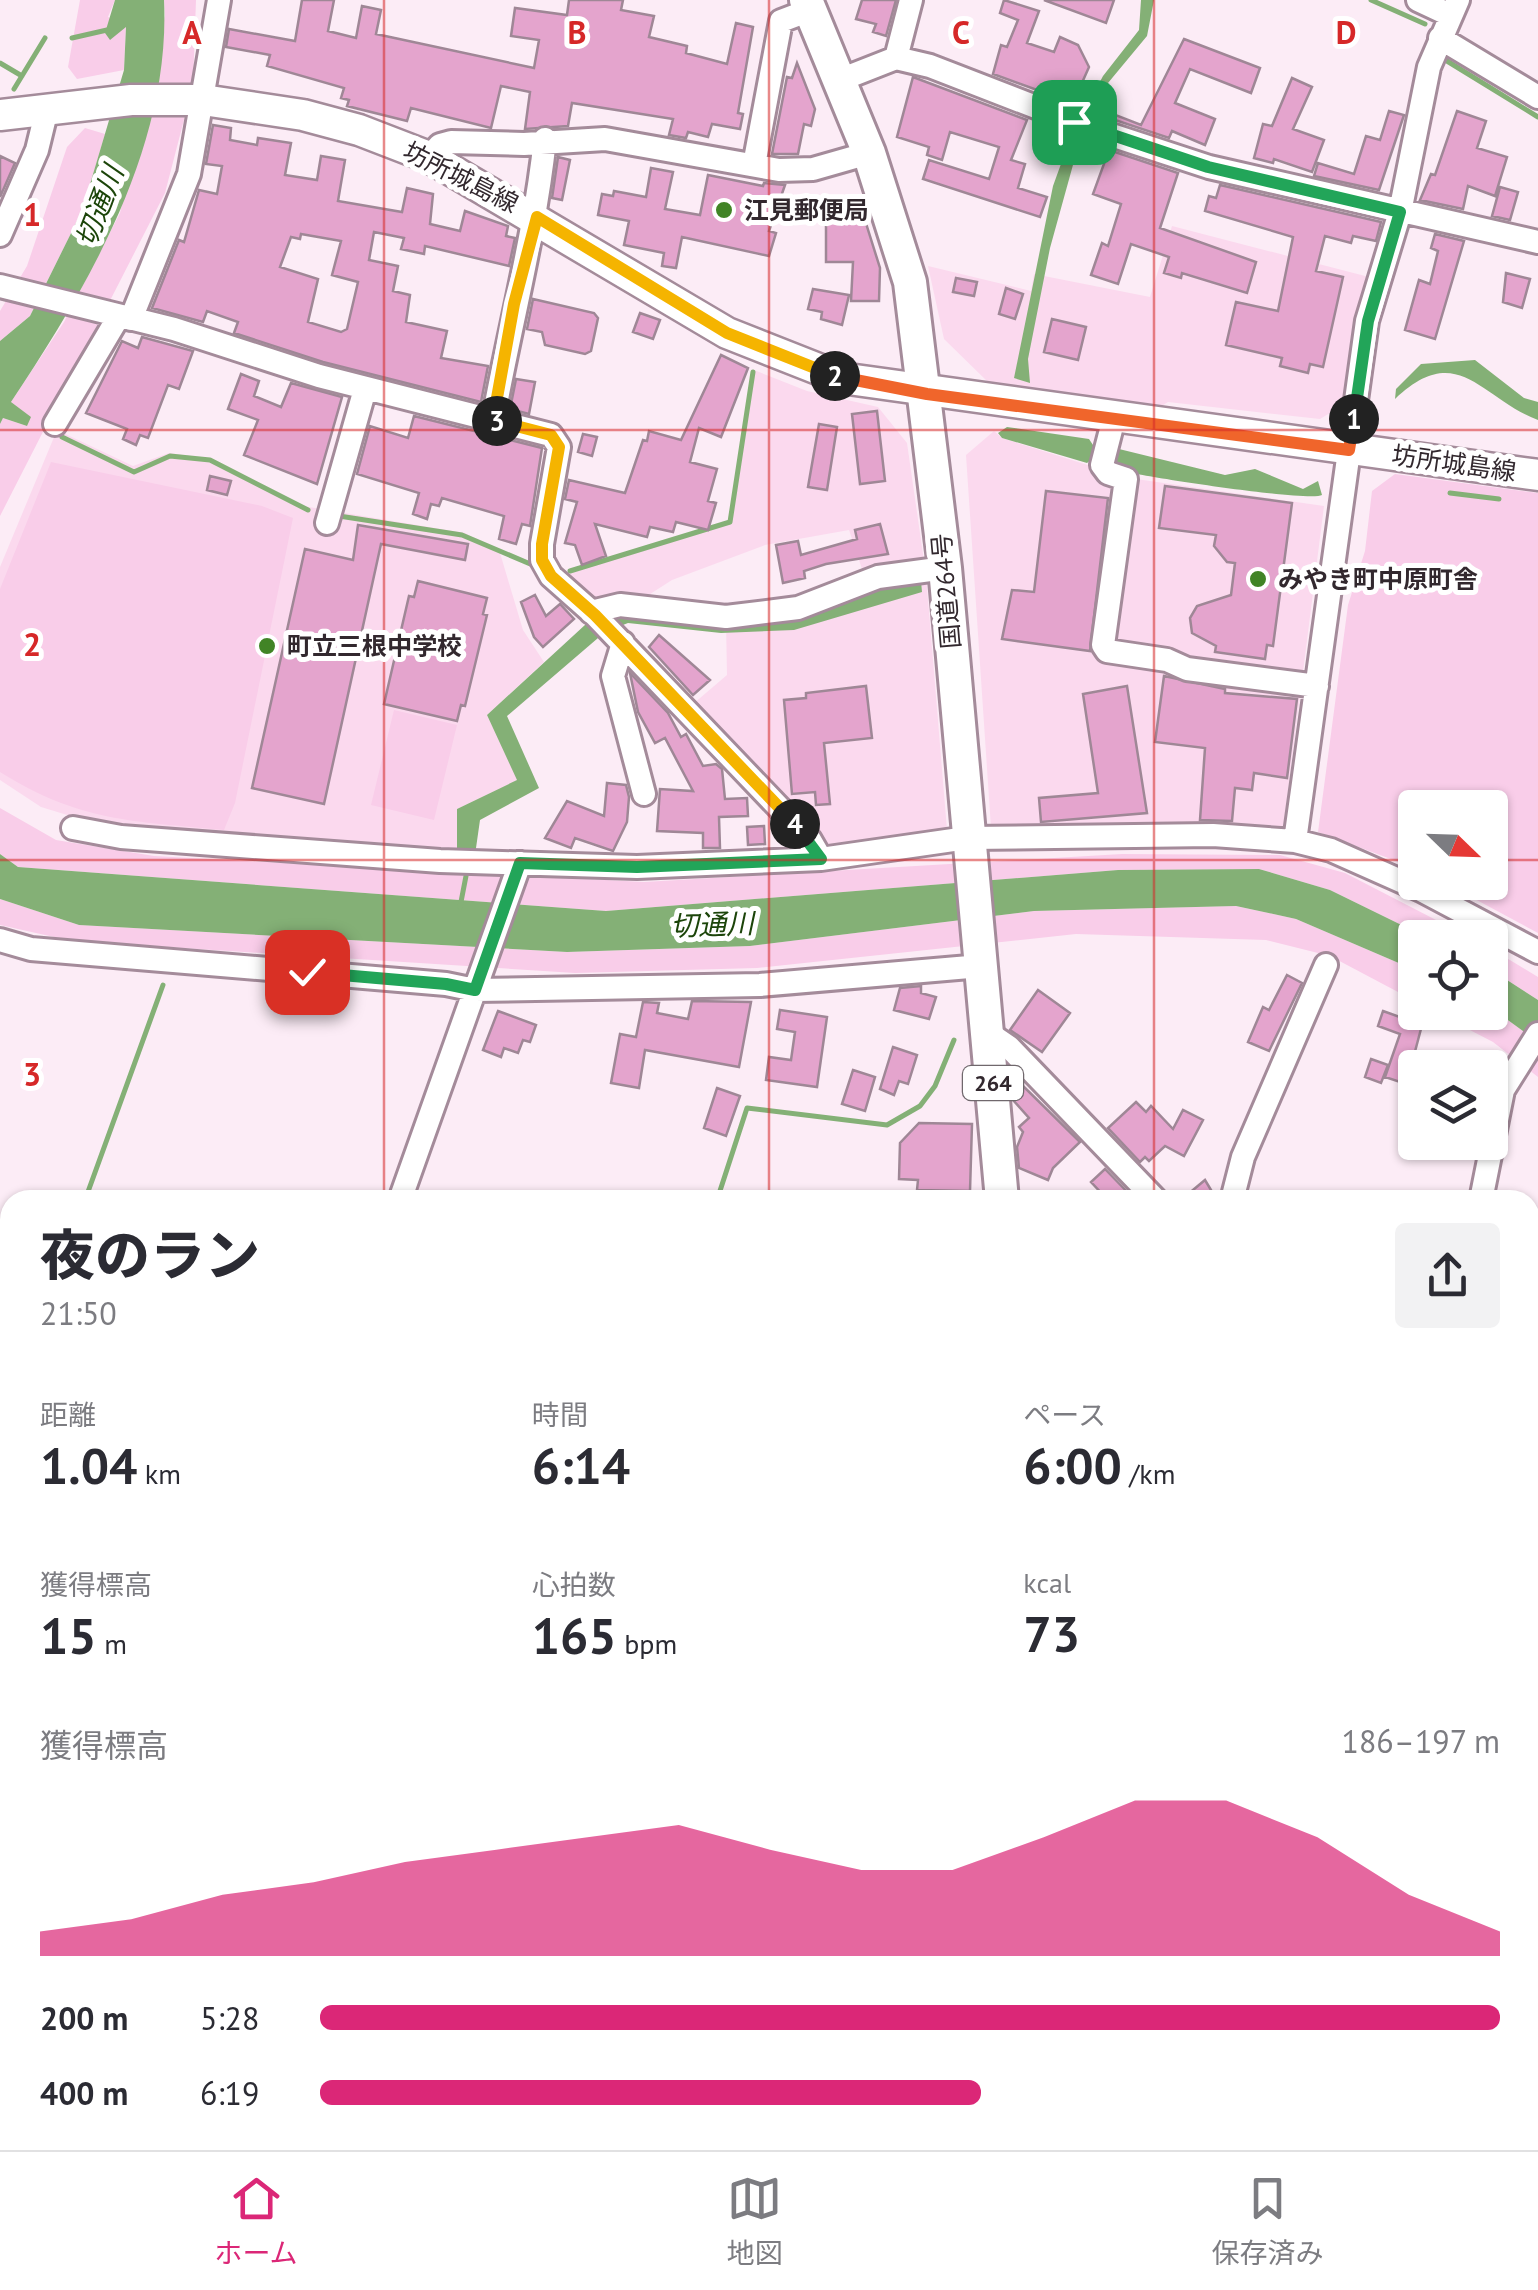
<!DOCTYPE html>
<html lang="ja">
<head>
<meta charset="utf-8">
<style>
  body { margin:0; font-family:"PT Sans","Noto Sans JP",sans-serif; background:#f2f2f3; color:#2b2b33; height:100vh; display:flex; flex-direction:column; font-size:38px; white-space:nowrap }
  * { box-sizing:border-box; margin:0 }
  p { font-size:32px; color:#7c7c81 }
  .icon { flex:none; width:55px; height:55px; fill:none; stroke:currentColor; stroke-width:2; stroke-linecap:round; stroke-linejoin:round }
  .map { position:relative; flex:1; overflow:hidden }
  .sheet { position:absolute; left:0px; top:1190px; width:1540px; height:960px; display:flex; flex-direction:column; background:#fff; border-radius:30px 30px 0 0; box-shadow:0 2px 8px #0004 }
  .sheet>* { flex:none }
  .needle { width:65px; rotate:113deg }
  .fabs { position:absolute; left:1398px; top:790px; display:grid; gap:20px }
  .fabs a { display:grid; place-items:center; width:110px; height:110px; border-radius:10px; background:#fff; box-shadow:0 2px 8px #0004; font-size:50px }
  .pin { position:absolute; display:grid; place-items:center; width:85px; height:85px; color:#fff; margin:-42px; border-radius:20px; box-shadow:0 5px 15px #0006 }
  .km { position:absolute; width:50px; height:50px; margin:-25px; border-radius:50%; background:#222; color:#fff; font-size:28px; line-height:50px; text-align:center }
  .round { display:grid; place-items:center; flex:none; width:105px; height:105px; border-radius:10px; background:#f2f2f3 }
  .head { display:flex; align-items:center; justify-content:space-between; height:170px; padding:0 40px }
  h1 { font-size:55px; font-weight:800; line-height:75px }
  .metrics { display:grid; grid-template-columns:repeat(3,1fr); gap:15px; height:170px; padding:10px 40px }
  .metrics div { display:grid; align-content:center }
  .metrics b { font-size:50px; font-weight:800 }
  .metrics small { font-size:28px; font-weight:400 }
  .metrics p { font-size:28px }
  .chart { height:280px; padding:20px 40px }
  .chart p { display:flex; justify-content:space-between }
  .chart svg { width:100%; height:180px; margin-top:10px; fill:#db2777; opacity:.7 }
  ul { padding:0 40px; list-style:none; font-size:32px }
  li { display:grid; grid-template-columns:160px 120px 1fr; align-items:center; height:75px }
  li i { height:25px; border-radius:12px; background:#db2777 }
  .dock { display:flex; justify-content:space-around; align-items:center; height:140px; border-top:2px solid #e1e1e2; background:#fff; font-size:28px; color:#7c7c81 }
  .dock a { display:grid; justify-items:center; gap:5px }
  .dock .selected { color:#db2777 }
  .map>svg:first-child { display:block }
  .built { fill:#fbd9ee }
  .green { fill:#f9cde9 }
  .water { fill:#84b076 }
  .lines { fill:none; stroke-linecap:round; stroke-linejoin:round }
  .stream { stroke:#84b076; stroke-width:5 }
  .building { fill:#e4a4cd; stroke:#9f8796; stroke-width:2.5; fill-rule:evenodd }
  .minor-casing { stroke:#a48b9a; stroke-width:28 }
  .major-casing { stroke:#a48b9a; stroke-width:35 }
  .highway-casing { stroke:#a48b9a; stroke-width:38 }
  .minor { stroke:#fff; stroke-width:22 }
  .major { stroke:#fff; stroke-width:30 }
  .highway { stroke:#fff; stroke-width:32 }
  .split-1-casing { stroke:#fff; stroke-width:20 }
  .split-2-casing { stroke:#fff; stroke-width:20 }
  .split-3-casing { stroke:#fff; stroke-width:20 }
  .split-4-casing { stroke:#fff; stroke-width:20 }
  .split-5-casing { stroke:#fff; stroke-width:20 }
  .split-1 { stroke:#22a559; stroke-width:12 }
  .split-2 { stroke:#f0652b; stroke-width:12 }
  .split-3 { stroke:#f5b400; stroke-width:12 }
  .split-4 { stroke:#f5b400; stroke-width:12 }
  .split-5 { stroke:#22a559; stroke-width:12 }
  .grid { fill:none; stroke:#d62828; stroke-width:2.5; stroke-opacity:0.55 }
  .poi-dot { fill:#418426; stroke:#fff; stroke-width:4 }
  .labels { text-anchor:middle; dominant-baseline:central; stroke-width:10; stroke-linejoin:round; paint-order:stroke }
  .shield { fill:#fff; stroke:#70686d; stroke-width:2.5 }
  .shield-label { font-size:22px; font-weight:bold; fill:#32282e }
  .street-label { font-size:25px; fill:#32282e; stroke:#fff }
  .poi-label { font-size:25px; font-weight:bold; fill:#32282e; stroke:#fff; text-anchor:start }
  .water-label { font-size:28px; font-style:italic; fill:#1c450a; stroke:#fff }
  .grid-label { font-size:32px; text-anchor:middle; font-weight:bold; fill:#d62828; stroke:#fff; stroke-width:10; stroke-linejoin:round; paint-order:stroke }
</style>
</head>
<body>
<div class="map">
<svg width="1538" height="2150" viewBox="0 0 1538 2150">
  <rect width="100%" height="100%" fill="#fcecf6"/>
  <path class="built" d="M1172 226 1369 277 1354 330 1343 405 1320 419 1168 402 1160 407 990 384 944 339 928 266 1031 291 1034 274 1150 297Z
    M754 370 807 391 878 407 907 443 926 575 947 830 825 847 693 704 727 675 726 622 868 587 849 530 765 545 672 580 633 605 598 613 567 574 730 522Z
    M57 430 133 466 169 453 212 459 303 506 465 533 500 553 523 630 544 662 487 715 518 780 457 809V854L100 825 41 807 0 780V567Z
    M994 431 1002 438 1129 478 1324 506 1283 830 991 828 966 455Z"/>
  <path class="green" d="M80 0H115L108 17 126 25 124 70 77 79 68 67Z
    M164 0H196L193 85 165 193 0 516V424L3 418 27 426 11 402 64 322 120 213 165 16Z
    M85 128 105 134 82 211 30 316 0 341V311L27 266 67 147Z
    M51 462 262 506 293 518 235 803 224 830C133 821 80 822 0 772V589Z
    M1395 474 1538 493V933L1445 883 1490 882V808H1415V868L1318 832 1348 605 1365 551 1372 491Z
    M394 710 457 725 434 820 371 805Z
    M0 808 56 840 154 856 644 882 1122 854 1280 855 1345 873 1469 937H1426L1330 890 1259 869 1118 870 606 911 18 867 0 854Z
    M0 899 79 925 567 952 750 946 1034 911 1236 906 1296 919 1415 970V1001L1330 956 1266 940 1076 934 757 968 575 973 72 941 0 925Z
    M1490 948 1538 977V1000L1490 969Z
    M1490 1007 1538 1042V1077L1493 1042 1437 1013 1490 1012Z"/>
  <path class="water" d="M115 0H164C171 146 89 285 11 402L31 417 27 426 3 418 0 424V341L30 316 82 211 124 70 126 27 110 40 105 33Z
    M1141 0H1154L1147 36 1108 83 1081 136 1050 248 1028 359 1030 383 1014 378 1053 186 1070 139 1103 76 1139 30Z
    M1475 360 1524 398 1538 402V420C1481 399 1458 339 1395 399L1396 389 1421 364Z
    M1007 427 1089 439 1095 448 1119 449 1225 475 1255 469 1303 489 1318 481 1322 495C1310 502 1152 478 1128 472 1116 469 1105 463 1091 460L1087 463 1002 438 998 433Z
    M921 581 922 592 794 630 721 633 628 623 605 632 507 716 539 788 480 820 475 855 457 854V809L517 780 487 715 598 613 726 622 869 587Z
    M0 854 18 867 606 911 1118 870 1259 869 1330 890 1426 937 1415 938V970L1296 919 1236 906 1034 911 750 946 567 952 79 925 0 899Z
    M1490 969 1538 1000V1042L1490 1007Z
    M0 1554 10 1558V1617L0 1614Z
    M1530 2019 1538 2021V2087L1530 2085Z"/>
  <g class="lines">
    <path class="stream" d="M1371 0 1425 24
      M72 38 107 30
      M1447 61 1538 117
      M0 63 22 76
      M14 89 45 38
      M62 437 134 472 170 456 210 460 308 510
      M1450 493 1499 499
      M339 516 462 535 535 566
      M570 571 730 522 753 372
      M460 907 466 876
      M85 1200 163 985
      M717 1200 747 1108 887 1125 920 1106 935 1086 954 1040
      M0 1435 10 1407
      M0 2135 10 2137
      M28 2140 63 2146 66 2140
      M528 2140 565 2150
      M438 2150 440 2145
      M607 2150 615 2140"/>
  </g>
  <path class="building" d="M302 0H334L328 31 356 38 362 6 381 10 376 34 534 68 539 40 511 36 515 8 567 15 569 0H623L621 10 654 16 649 37 687 46 686 53 727 64 736 23 753 27 738 113 743 114 740 129 712 124 708 137 688 132 686 138 669 135 673 119 572 103 568 126 525 129 530 92 501 86 491 128 411 108 407 121 347 106 349 100 341 98 344 88 267 66 270 55 226 47 229 29 295 41Z
    M862 0H896L886 36 873 32 876 24 856 19Z
    M1004 0 1039 11 1027 43 1054 52 1060 37 1078 45 1089 67 1073 103 993 74 1001 45 1007 47 1018 20 1000 13Z
    M1044 0H1114L1106 23Z
    M1184 39 1260 68 1251 93 1190 69 1175 103 1215 119 1205 145 1172 131 1169 138 1106 117 1108 112 1141 125Z
    M797 63 815 109 811 126 804 124 798 154H772L787 77 792 78Z
    M913 77 1027 120 1011 160 1025 164 1018 188 1047 197 1040 217 923 179 929 160 989 179 999 147 950 132 942 160 927 155 929 147 897 137Z
    M1292 78 1312 87 1293 129 1324 140 1312 172 1274 159 1273 163 1254 158 1263 124 1272 126Z
    M1389 111 1404 115 1379 190 1314 176 1318 163 1354 174 1366 136 1380 140Z
    M1457 111 1486 121 1477 148 1507 157 1495 196 1468 186 1463 209 1420 200 1431 174 1435 175Z
    M213 125 231 128 230 140 257 145 258 138 291 143 285 175 317 180 321 156 345 160 338 201 402 212 407 188 433 194 430 224 460 231 465 211 508 226 506 236 515 238 509 266 425 246 424 254 401 249 404 238 374 232 369 260 398 266 393 291 410 295 406 322 447 331 441 358 488 366 481 402 323 362 234 333 238 322 207 311 203 322 152 308 179 240 184 242 199 190 217 194 222 166 206 164ZM301 234 341 241 332 275 358 282 347 329 341 332 308 322 318 279 280 267 291 237 300 239Z
    M1109 150 1178 173 1160 228 1256 262 1247 293 1182 273 1181 278 1164 273 1169 257 1131 244 1118 284 1091 275 1102 243 1108 246 1121 204 1093 194Z
    M0 156 15 163 0 197Z
    M558 157 570 160 562 200 552 198Z
    M651 168 673 172 665 209 700 215 708 175 763 186 764 183 785 185 769 231 776 233 769 256 682 237 676 268 662 266 664 253 624 245 629 221 598 215 602 194 613 196 614 191 646 197Z
    M1220 185 1381 222 1376 241 1353 236 1351 243 1325 236 1316 271 1343 277 1323 367 1310 364 1308 373 1280 366 1282 358 1226 345 1236 302 1278 311 1293 237 1205 211 1209 196 1216 198Z
    M1500 187 1518 192 1510 220 1492 216Z
    M826 217H864L880 268 879 301H851L853 262H826Z
    M1435 234 1464 241 1435 339 1405 330 1419 280 1430 284 1438 251 1431 248Z
    M1506 273 1530 279 1522 308 1503 302Z
    M956 278 977 282 974 296 953 292Z
    M1006 288 1023 294 1015 319 999 314Z
    M813 289 849 295 842 325 821 319 822 312 808 309Z
    M533 299 594 313 598 318 591 351 585 354 545 345 542 332 527 329Z
    M640 313 660 320 653 339 633 332Z
    M1052 319 1086 327 1078 360 1044 352Z
    M142 337 193 351 179 389 168 385 148 438 140 435 136 445 123 439 127 429 86 413 122 341 138 348Z
    M721 355 748 368 721 437 699 428 690 462 717 469 708 501 716 503 708 530 676 522 673 532 650 527 647 537 595 524 606 556 582 565 575 545 565 543 577 502 565 499 569 480 625 493 643 440 647 441 649 431 681 440Z
    M241 374 259 381 254 396 281 407 291 383 342 397 317 484 244 455 258 420 228 409Z
    M516 379 535 382 529 414 510 409Z
    M877 411 885 481 860 484 852 414Z
    M414 416 542 448 530 526 522 524 516 544 499 539 504 516 442 498 439 506 431 504 427 519 413 514 419 493 357 474 370 426 408 438Z
    M819 424 837 427 827 490 808 487Z
    M583 434 597 437 592 456 578 452Z
    M210 476 231 481 227 495 207 490Z
    M1165 486 1292 503 1273 646 1267 645 1265 659 1215 652 1216 646 1192 633 1190 618 1197 606 1231 595 1235 563 1227 562 1214 546 1216 535 1159 528Z
    M1046 491 1108 498 1090 651 1002 639 1012 590 1034 592Z
    M880 524 888 554 826 564 804 571 805 578 783 583 776 545 798 541 801 555 857 539 855 530Z
    M358 525 468 544 465 560 381 544 324 804 252 788 305 549 353 560Z
    M418 581 487 598 483 614 487 615 465 706 461 705 457 721 384 704 409 596 414 597Z
    M535 595 546 616 560 604 574 619 543 647 534 637 521 602Z
    M659 635 710 680 693 695 649 647Z
    M630 673 668 713 681 737 686 734 703 766 716 764 722 769 725 799 747 798 748 816 719 817 720 848H703V833L657 831 660 789 693 791 665 738 655 743 638 712Z
    M1164 676 1225 689V693L1297 699 1287 778 1254 773 1252 790 1235 788 1232 821 1200 820 1205 748 1155 742Z
    M866 686 872 738 824 743 830 804 816 805 815 792 792 794 784 700 806 698V693Z
    M1127 686 1147 813 1041 822 1039 798 1098 793 1083 694Z
    M607 783 626 785 629 797 627 822 613 851 575 838 571 848 545 838 567 801 604 816Z
    M764 826 765 844 748 845 747 827Z
    M1287 975 1302 983 1269 1051 1248 1042 1263 1007 1269 1010Z
    M921 986V993L936 997 929 1019 894 1010 900 988Z
    M1038 990 1070 1013 1042 1052 1010 1030Z
    M692 1001 751 1002 739 1067 645 1050 639 1088 611 1083 620 1034 636 1037 643 1002 659 1003 657 1013 688 1019Z
    M780 1010 827 1017 817 1087 766 1080 769 1057 791 1060 795 1032 777 1029Z
    M498 1011 536 1025 530 1042 523 1040 518 1053 504 1048 501 1057 483 1050Z
    M1383 1011 1422 1025 1413 1059 1409 1058 1400 1082 1385 1077 1400 1034 1378 1026Z
    M893 1047 917 1055 908 1084 899 1081 894 1095 880 1089Z
    M1371 1059 1388 1065 1381 1083 1365 1077Z
    M853 1070 875 1077 865 1111 842 1104Z
    M1019 1082 1080 1142 1053 1168 1048 1180 1019 1168 1017 1147 1023 1132 1019 1127 1029 1118 1013 1100 1012 1084Z
    M717 1088 740 1096 726 1136 704 1128Z
    M1136 1102 1146 1112 1151 1106 1173 1129 1183 1110 1203 1120 1184 1156 1165 1146 1149 1161 1145 1157 1140 1162 1108 1128Z
    M919 1123 972 1124 970 1191 917 1190 918 1180 899 1179 900 1143Z
    M1105 1169 1135 1200H1108L1091 1182Z
    M1205 1180 1217 1200H1181Z"/>
  <g class="lines">
    <g class="minor-casing">
      <path id="minor" d="M1418 0 1450 15
        M1440 38 1538 97
        M896 58 911 0
        M840 80 896 58 930 66 1090 128 1209 167 1538 242
        M429 157 440 145 451 142 524 144 605 139 779 170 813 169 869 153
        M754 165 781 21 810 10
        M0 235 37 150 47 109
        M0 286 174 329 319 376 551 435 559 447 542 544V560L551 576 595 615 810 840 821 859
        M131 319 189 174 219 0
        M1114 418 1102 465 1108 473 1126 479 1103 645 1107 651 1167 660 1187 669 1317 686
        M493 420C510 326 535 234 545 139
        M55 424 119 316
        M327 523 365 389
        M591 612 620 605 726 617 798 608 878 577 945 568
        M623 643 613 676 644 794
        M73 828 121 837 440 861 637 867 821 859 967 838 1213 835 1295 841 1331 850 1421 890 1538 952
        M1295 841 1367 321 1400 212 1429 67 1458 0
        M0 940 31 949 446 984 475 990 760 985 981 966
        M990 1034 1009 1047 1156 1200
        M400 1200 520 863
        M1232 1200 1243 1157 1326 965
        M1481 1200 1503 1090 1538 1034
        M0 1631 10 1635
        M0 1977H10
        M1530 2005 1538 2006
        M470 2140 504 2150
        M278 2150 282 2140
        M887 2150 890 2140
        M1295 2150 1296 2140"/>
    </g>
    <g class="major-casing">
      <path id="major" d="M0 115 131 100H203L303 115 359 130 429 157 727 333 841 378 1538 475"/>
    </g>
    <g class="highway-casing">
      <path id="highway" d="M806 0 869 153 910 282 945 568 1002 1200
        M783 2150 787 2140"/>
    </g>
    <use href="#minor" class="minor"/>
    <use href="#major" class="major"/>
    <use href="#highway" class="highway"/>
  </g>
  <g class="lines">
    <g class="split-1-casing">
      <path id="split-1" d="M1074 122 1208 167 1400 212 1368 321 1354 419"/>
    </g>
    <g class="split-2-casing">
      <path id="split-2" d="M835 376 927 394 1349 450 1354 419"/>
    </g>
    <g class="split-3-casing">
      <path id="split-3" d="M497 421 493 420 514 304 537 217 727 333 835 376"/>
    </g>
    <g class="split-4-casing">
      <path id="split-4" d="M497 421 551 435 559 447 542 544V560L551 576 595 615 795 824"/>
    </g>
    <g class="split-5-casing">
      <path id="split-5" d="M307 972 446 984 475 990 520 863 637 867 821 859 795 824"/>
    </g>
    <use href="#split-1" class="split-1"/>
    <use href="#split-2" class="split-2"/>
    <use href="#split-3" class="split-3"/>
    <use href="#split-4" class="split-4"/>
    <use href="#split-5" class="split-5"/>
  </g>
  <path class="grid" d="M384 0V1200M769 0V1200M1154 0V1200M0 430H1538M0 860H1415M1490 860H1538M0 1290H10M1530 1290H1538M0 1720H10M1530 1720H1538M384 2140V2150M769 2140V2150M1154 2140V2150"/>
  <g class="poi-dot">
    <circle cx="724" cy="210" r="10"/>
    <circle cx="1258" cy="579" r="10"/>
    <circle cx="267" cy="646" r="10"/>
  </g>
  <g class="labels">
    <rect class="shield" x="963" y="1066" width="60" height="34" rx="8"/>
    <g class="shield-label">
      <text x="993" y="1083">264</text>
    </g>
    <g class="street-label">
      <text transform="translate(461 177) rotate(27)">坊所城島線</text>
      <text transform="translate(1454 463) rotate(8)">坊所城島線</text>
      <text transform="translate(946 591) rotate(-95)">国道264号</text>
    </g>
    <g class="poi-label">
      <text x="744" y="210">江見郵便局</text>
      <text x="1278" y="579">みやき町中原町舎</text>
      <text x="287" y="646">町立三根中学校</text>
    </g>
    <g class="water-label">
      <text transform="translate(99 206) rotate(-69)">切通川</text>
      <text transform="translate(712 924) rotate(-2)">切通川</text>
    </g>
  </g>
  <g class="grid-label">
    <text x="192" y="44">A</text>
    <text x="577" y="44">B</text>
    <text x="961" y="44">C</text>
    <text x="1346" y="44">D</text>
    <text x="32" y="226">1</text>
    <text x="32" y="656">2</text>
    <text x="32" y="1086">3</text>
  </g>
</svg>
<div class="fabs">
<a><svg class="needle" viewBox="-14 -14 28 28"><path d="M0-13l5 13h-10z" fill="#e53935"/><path d="M0 13l5-13h-10z" fill="#7c7c81"/></svg></a>
<a><svg class="icon" aria-label="locate" viewBox="0 0 24 24"><circle cx="12" cy="12" r="6"/><path d="M12 2v4M12 18v4M2 12h4M18 12h4"/></svg></a>
<a><svg class="icon" aria-label="layers" viewBox="0 0 24 24"><path d="M12 4l9 5-9 5-9-5zM3 14l9 5 9-5"/></svg></a>
</div>
<div class="pin" style="left:1074px;top:122px;background:#1e9e55"><svg class="icon" aria-label="arrive" viewBox="0 0 24 24"><path d="M6 21V4h12l-3 4 3 4H6"/></svg></div>
<div class="pin" style="left:307px;top:972px;background:#d93025"><svg class="icon" aria-label="check" viewBox="0 0 24 24"><path d="M5 12l5 5 9-10"/></svg></div>
<b class="km" style="left:1354px;top:419px">1</b>
<b class="km" style="left:835px;top:376px">2</b>
<b class="km" style="left:497px;top:421px">3</b>
<b class="km" style="left:795px;top:824px">4</b>
<section class="sheet">
<div class="head"><div><h1>夜のラン</h1><p>21:50</p></div><a class="round"><svg class="icon" aria-label="share" viewBox="0 0 24 24"><path d="M12 15V3M7 8l5-5 5 5M5 13v7h14v-7"/></svg></a></div>
<div class="metrics">
<div><p>距離</p><b>1.04<small> km</small></b></div>
<div><p>時間</p><b>6:14</b></div>
<div><p>ペース</p><b>6:00<small> /km</small></b></div>
</div>
<div class="metrics">
<div><p>獲得標高</p><b>15<small> m</small></b></div>
<div><p>心拍数</p><b>165<small> bpm</small></b></div>
<div><p>kcal</p><b>73</b></div>
</div>
<div class="chart"><p><span>獲得標高</span>186–197 m</p>
<svg viewBox="0 0 160 44" preserveAspectRatio="none"><path d="M0 44V38L10 35L20 29L30 26L40 21L50 18L60 15L70 12L80 18L90 23L100 23L110 15L120 6L130 6L140 15L150 29L160 38V44z"/></svg>
</div>
<ul>
<li><b>200 m</b>5:28<i style="width:100%"></i></li>
<li><b>400 m</b>6:19<i style="width:56%"></i></li>
</ul>
</section>
</div>
<nav class="dock">
<a class="selected"><svg class="icon" aria-label="home" viewBox="0 0 24 24"><path d="M3 11l9-7 9 7M6 9v11h12V9"/></svg>ホーム</a>
<a><svg class="icon" aria-label="map" viewBox="0 0 24 24"><path d="M3 6l6-2 6 2 6-2v14l-6 2-6-2-6 2zM9 4v14M15 6v14"/></svg>地図</a>
<a><svg class="icon" aria-label="saved" viewBox="0 0 24 24"><path d="M7 4h10v16l-5-4-5 4z"/></svg>保存済み</a>
</nav>
</body>
</html>
